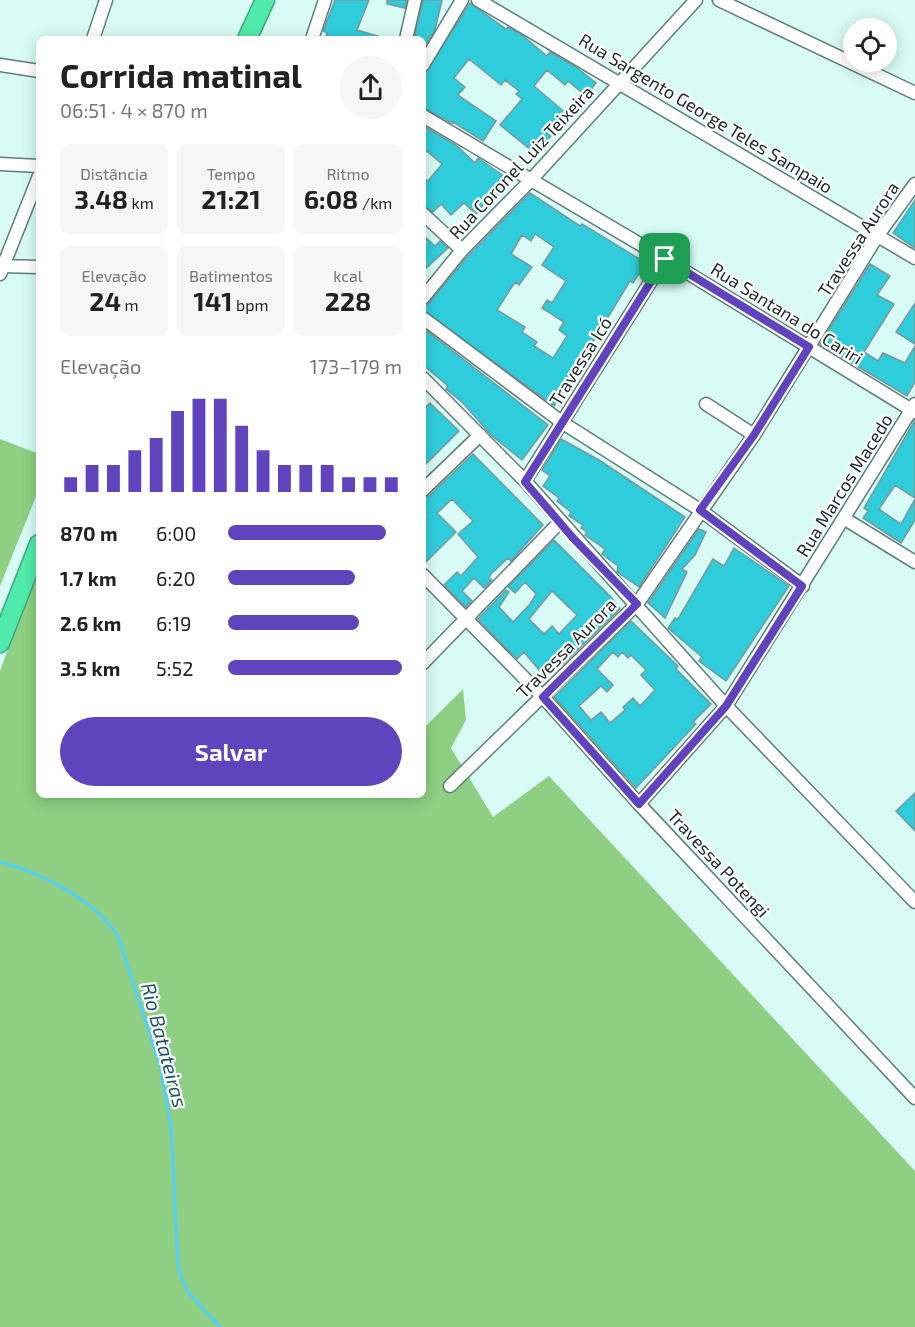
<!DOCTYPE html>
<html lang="pt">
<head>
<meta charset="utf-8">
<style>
  body { margin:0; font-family:"Exo 2",sans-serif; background:#f6f6f6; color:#222; height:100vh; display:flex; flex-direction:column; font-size:22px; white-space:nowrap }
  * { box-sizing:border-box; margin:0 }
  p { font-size:20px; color:#767676 }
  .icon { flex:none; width:33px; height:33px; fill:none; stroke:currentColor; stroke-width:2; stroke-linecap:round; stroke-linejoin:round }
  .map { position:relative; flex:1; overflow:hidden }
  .side { position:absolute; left:36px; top:36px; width:390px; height:762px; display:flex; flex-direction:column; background:#fff; border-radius:9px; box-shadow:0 3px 15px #0003 }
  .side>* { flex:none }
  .tools { position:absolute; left:843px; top:18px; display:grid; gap:12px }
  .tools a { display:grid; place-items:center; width:54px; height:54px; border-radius:50%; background:#fff; box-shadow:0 3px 15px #0003; font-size:30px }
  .pin { position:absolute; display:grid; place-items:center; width:51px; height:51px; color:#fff; margin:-26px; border-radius:12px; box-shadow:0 3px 9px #0006 }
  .round { display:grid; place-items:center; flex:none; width:63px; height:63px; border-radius:32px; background:#f6f6f6 }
  .summary { display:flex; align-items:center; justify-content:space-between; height:102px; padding:0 24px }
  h1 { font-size:33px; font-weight:700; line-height:45px }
  .figures { display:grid; grid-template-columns:repeat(3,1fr); gap:9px; height:102px; padding:6px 24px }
  .figures div { display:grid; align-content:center; border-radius:9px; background:#f6f6f6; text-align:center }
  .figures b { font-size:26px; font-weight:700 }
  .figures small { font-size:16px; font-weight:400 }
  .figures p { font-size:16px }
  .chart { height:168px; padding:12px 24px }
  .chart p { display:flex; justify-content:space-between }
  .chart svg { width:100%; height:108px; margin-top:6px; stroke:#6044bd; stroke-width:6 }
  .cta { display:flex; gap:12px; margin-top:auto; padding:12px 24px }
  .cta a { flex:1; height:69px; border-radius:36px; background:#6044bd; color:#fff; font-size:24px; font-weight:700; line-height:69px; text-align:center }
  ul { padding:0 24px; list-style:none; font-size:20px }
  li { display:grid; grid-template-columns:96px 72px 1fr; align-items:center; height:45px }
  li i { height:15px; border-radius:8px; background:#6044bd }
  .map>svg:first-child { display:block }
  .forest { fill:#8ecf83 }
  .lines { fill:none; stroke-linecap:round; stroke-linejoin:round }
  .stream { stroke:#54cffa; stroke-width:3 }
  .building { fill:#2fcddb; stroke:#78989c; stroke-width:1.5; fill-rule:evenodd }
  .minor-casing { stroke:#5f7e79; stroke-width:15 }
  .highway-casing { stroke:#3ea77d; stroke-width:21 }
  .minor { stroke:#fff; stroke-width:12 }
  .highway { stroke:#50ebab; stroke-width:18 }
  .route-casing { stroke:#fff; stroke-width:12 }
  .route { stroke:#6044bd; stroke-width:8 }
  .labels { text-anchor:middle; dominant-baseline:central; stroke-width:4.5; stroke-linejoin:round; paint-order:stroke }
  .street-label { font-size:18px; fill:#1d2a27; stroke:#fff }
  .water-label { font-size:20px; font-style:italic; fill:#1f5264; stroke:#fff }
</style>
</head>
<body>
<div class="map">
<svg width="915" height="1327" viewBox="0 0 915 1327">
  <rect width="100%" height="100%" fill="#d8fbf5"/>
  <path class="forest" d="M0 439 39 454V489L0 586Z
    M39 564V795H423V729L463 689 466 720 451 748 493 817 549 776 915 1171V1327H0V671Z"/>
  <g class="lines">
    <path class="stream" d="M0 862C42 873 93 899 118 936L160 1066 171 1126 178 1268 187 1291 220 1327"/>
  </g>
  <path class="building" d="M335 0H369L357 30 381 37V39H325L327 33 323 31Z
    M387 0H407L405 8 387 4Z
    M423 0H442L435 30 423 49V39H414Z
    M470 3 506 29 508 27 522 35 547 56 550 52 576 67 596 83 586 96 568 81 565 85 547 70 534 86 568 115 536 154 500 125 522 99 516 94 519 91 505 80 501 85 469 59 454 78 465 87 458 95 496 121 483 141 453 122 452 123 423 108V77Z
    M423 126 456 145 475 163 478 158 511 181 498 195 493 192 476 214 464 203 451 215 441 204 433 212 423 206V177L428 181 442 164 423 148Z
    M530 193 580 226 582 224 646 263 633 283 630 281 554 406 423 310 468 256ZM535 234 554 247 542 265 566 281 552 303 547 300 542 308 564 322 559 330 567 336 553 358 534 346 537 342 522 332 525 327 497 310 515 282 519 285 532 267 511 254 522 235 531 241Z
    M915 200V248L893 233Z
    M423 235 435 246 440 241 448 248 423 271Z
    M870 264 890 276 877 295 894 304 864 352 878 361 883 353 905 363 915 346V382L907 396 820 344Z
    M915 303V344L896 332Z
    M423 328 548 425 522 460 491 435 463 403 446 389 448 386 423 365Z
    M430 403 459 431 423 467V410Z
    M915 420V498L895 485 879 509 901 524 915 499V520L901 543 863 518 868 511 864 508Z
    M561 439 599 460 685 517 639 587 617 572 618 566 602 554 605 549 585 535 587 532 581 528 583 525 569 516 571 512 557 501 559 498 543 486 550 476 542 470Z
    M473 454 543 525 511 561 508 558 491 574 489 578 492 580 484 588 474 578 462 591 472 601 466 607 444 585 457 572 461 576 478 557 458 534 473 521 452 499 437 513 456 532 423 565V523L427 519 423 515V498L429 496Z
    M699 529 706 532 695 555 682 569 687 572 665 618 648 603Z
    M554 540 611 597 620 609 563 664 561 662 544 676 524 652 517 659 478 619 506 590 509 592 499 607 513 622 530 604 536 594 525 582 515 593 508 587ZM552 591 577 615 559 634 552 626 544 634 529 619Z
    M734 548 789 586 726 681 699 661 702 657 668 628 675 618 678 619 713 559 724 566Z
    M631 621 678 666 676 669 711 704 693 722 696 724 636 788 554 697ZM613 652 618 657 622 652 628 658 631 655 646 670 641 675 655 690 640 706 633 698 623 707 625 710 610 723 601 712 591 720 579 706 601 686 607 692 613 685 597 669Z
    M915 793V831L896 811Z"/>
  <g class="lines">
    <g class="minor-casing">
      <path id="minor" d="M478 0 915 258
        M719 0 915 93
        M93 39 106 0
        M312 39 325 0
        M406 39 415 0
        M0 65 39 71
        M423 65 462 0
        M423 116 665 259 915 412
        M0 164 39 166
        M423 214 462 250
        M0 266 39 267
        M0 274 39 176
        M423 298 462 250 530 181 696 0
        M423 318 563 423 700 510 803 586
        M423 378 525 481 726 706 915 902
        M706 404 754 435
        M525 481 665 259
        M423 490 480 435
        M845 519 915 562
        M423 575 543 697 639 804 915 1098
        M423 663 560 522
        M450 786 637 604 754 435 878 235 915 184
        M639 804 726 706 915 404"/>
    </g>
    <g class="highway-casing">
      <path id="highway" d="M247 39 265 0
        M0 643 39 544"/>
    </g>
    <use href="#minor" class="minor"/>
    <use href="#highway" class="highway"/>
  </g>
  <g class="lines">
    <g class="route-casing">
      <path id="route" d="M665 259 809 347 754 435 700 510 802 586 726 706 639 804 543 697 637 604 573 538 525 482Z"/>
    </g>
    <use href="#route" class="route"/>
  </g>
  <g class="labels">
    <g class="street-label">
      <text transform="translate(706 113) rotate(31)">Rua Sargento George Teles Sampaio</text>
      <text transform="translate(521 162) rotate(-47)">Rua Coronel Luiz Teixeira</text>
      <text transform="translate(858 239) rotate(-57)">Travessa Aurora</text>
      <text transform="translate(787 313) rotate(32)">Rua Santana do Cariri</text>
      <text transform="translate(580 361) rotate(-58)">Travessa Icó</text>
      <text transform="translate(844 485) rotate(-58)">Rua Marcos Macedo</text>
      <text transform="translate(566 648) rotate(-45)">Travessa Aurora</text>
      <text transform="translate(719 863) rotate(47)">Travessa Potengi</text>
    </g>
    <g class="water-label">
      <text transform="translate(165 1045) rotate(75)">Rio Batateiras</text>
    </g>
  </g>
</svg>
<div class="tools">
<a><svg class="icon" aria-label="locate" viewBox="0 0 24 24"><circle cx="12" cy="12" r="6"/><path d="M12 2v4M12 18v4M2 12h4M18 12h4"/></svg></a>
</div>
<div class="pin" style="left:665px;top:259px;background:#1e9e55"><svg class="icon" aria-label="arrive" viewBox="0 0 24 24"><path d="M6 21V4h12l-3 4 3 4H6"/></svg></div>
<section class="side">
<div class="summary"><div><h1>Corrida matinal</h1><p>06:51 · 4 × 870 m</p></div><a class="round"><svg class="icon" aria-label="share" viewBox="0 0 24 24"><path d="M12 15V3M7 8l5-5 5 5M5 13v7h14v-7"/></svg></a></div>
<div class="figures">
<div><p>Distância</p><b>3.48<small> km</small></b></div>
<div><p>Tempo</p><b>21:21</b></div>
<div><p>Ritmo</p><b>6:08<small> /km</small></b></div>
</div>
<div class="figures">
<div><p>Elevação</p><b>24<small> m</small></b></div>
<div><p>Batimentos</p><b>141<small> bpm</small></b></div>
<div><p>kcal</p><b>228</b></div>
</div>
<div class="chart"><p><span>Elevação</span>173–179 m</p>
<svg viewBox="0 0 160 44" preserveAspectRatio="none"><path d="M5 44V38M15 44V33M25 44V33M35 44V27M45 44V22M55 44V11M65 44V6M75 44V6M85 44V17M95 44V27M105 44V33M115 44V33M125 44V33M135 44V38M145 44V38M155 44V38"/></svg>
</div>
<ul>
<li><b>870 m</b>6:00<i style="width:91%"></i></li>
<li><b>1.7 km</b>6:20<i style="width:73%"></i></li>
<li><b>2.6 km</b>6:19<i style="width:75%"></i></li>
<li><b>3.5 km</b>5:52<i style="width:100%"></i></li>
</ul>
<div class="cta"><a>Salvar</a></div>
</section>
</div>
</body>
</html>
